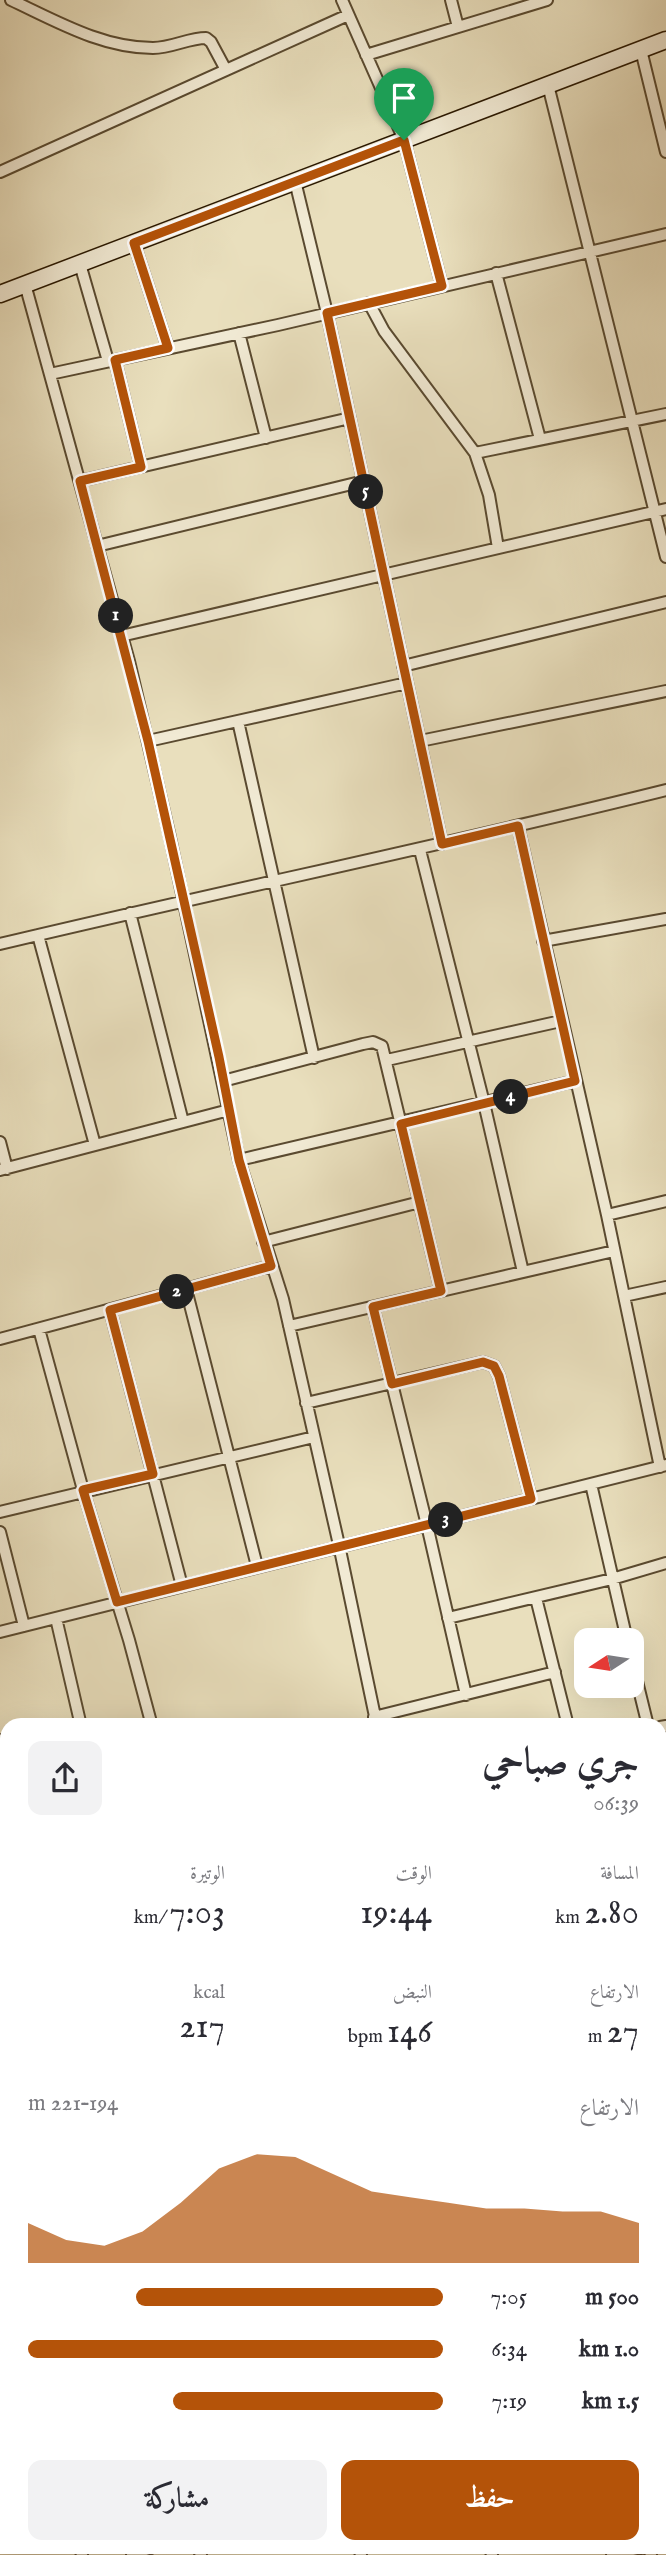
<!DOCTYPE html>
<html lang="ar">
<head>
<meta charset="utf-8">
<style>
  body { margin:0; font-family:"IM FELL English",Amiri,serif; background:#f2f2f3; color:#2b2b33; direction:rtl; height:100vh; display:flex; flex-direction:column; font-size:26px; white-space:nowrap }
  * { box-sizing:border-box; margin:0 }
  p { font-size:23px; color:#7c7c81 }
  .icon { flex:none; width:38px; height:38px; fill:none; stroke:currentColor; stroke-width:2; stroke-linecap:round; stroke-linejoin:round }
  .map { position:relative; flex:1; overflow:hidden; direction:ltr }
  .panel { position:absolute; left:0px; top:1718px; width:667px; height:836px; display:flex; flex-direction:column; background:#fff; border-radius:21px 21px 0 0; box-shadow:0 7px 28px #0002; direction:rtl }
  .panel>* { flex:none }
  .needle { width:46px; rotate:258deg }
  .buttons { position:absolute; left:574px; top:1628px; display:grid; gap:14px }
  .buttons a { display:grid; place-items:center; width:70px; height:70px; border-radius:14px; background:#fff; box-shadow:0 7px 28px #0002; font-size:35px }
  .pin { position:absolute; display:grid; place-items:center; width:60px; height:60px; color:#fff; margin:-72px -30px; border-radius:50% 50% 50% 0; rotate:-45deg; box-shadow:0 0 7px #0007 }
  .pin .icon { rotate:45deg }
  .km { position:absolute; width:35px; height:35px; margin:-18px; border-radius:50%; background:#222; color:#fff; font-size:19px; line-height:35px; text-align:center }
  .round { display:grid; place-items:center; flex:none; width:74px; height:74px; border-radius:14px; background:#f2f2f3 }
  .headline { display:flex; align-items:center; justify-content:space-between; height:119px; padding:0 28px }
  h1 { font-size:38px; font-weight:600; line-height:52px }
  .figures { display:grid; grid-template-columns:repeat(3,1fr); gap:10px; height:119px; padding:7px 28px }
  .figures div { display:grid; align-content:center }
  .figures b { font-size:35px; font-weight:600 }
  .figures small { font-size:19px; font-weight:400 }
  .figures p { font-size:19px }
  .chart { height:196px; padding:14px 28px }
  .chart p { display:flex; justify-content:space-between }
  .chart svg { width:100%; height:126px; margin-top:7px; fill:#b45309; opacity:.7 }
  .button { display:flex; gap:14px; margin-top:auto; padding:14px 28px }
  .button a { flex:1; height:80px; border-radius:14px; background:#b45309; color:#fff; font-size:28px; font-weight:600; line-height:80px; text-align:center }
  .button a+a { background:#f2f2f3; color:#2b2b33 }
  ul { padding:0 28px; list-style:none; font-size:23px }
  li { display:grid; grid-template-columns:112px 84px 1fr; align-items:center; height:52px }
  li i { height:18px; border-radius:9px; background:#b45309 }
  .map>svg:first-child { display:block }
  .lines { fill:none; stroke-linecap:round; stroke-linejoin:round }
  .minor-casing { stroke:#5a4a30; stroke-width:14 }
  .tertiary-casing { stroke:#5a4a30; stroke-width:18 }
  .secondary-casing { stroke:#2a1801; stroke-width:19 }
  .minor { stroke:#f1ead4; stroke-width:10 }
  .tertiary { stroke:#f1ead4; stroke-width:14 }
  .secondary { stroke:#f1ead4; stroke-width:16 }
  .route-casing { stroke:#fff; stroke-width:14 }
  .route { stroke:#b45309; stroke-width:9 }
</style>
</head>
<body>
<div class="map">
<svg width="666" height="2555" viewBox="0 0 666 2555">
  <rect width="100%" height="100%" fill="#e9dfbd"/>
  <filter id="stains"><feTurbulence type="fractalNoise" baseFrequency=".00286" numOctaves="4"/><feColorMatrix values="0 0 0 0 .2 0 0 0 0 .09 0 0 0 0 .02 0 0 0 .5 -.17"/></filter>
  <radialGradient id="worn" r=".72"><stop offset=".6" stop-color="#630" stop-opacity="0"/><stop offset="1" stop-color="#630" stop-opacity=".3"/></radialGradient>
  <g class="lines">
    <g class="minor-casing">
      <path id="minor" d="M11 0C56 21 102 48 153 48 172 48 188 38 206 38L211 42 226 70
        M342 0 404 140 442 286
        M451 0 458 27
        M641 50 666 152
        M366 55 547 0
        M548 85 666 557
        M0 172 348 15
        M295 181 327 313 442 844
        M134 243 168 348
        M80 264 108 361
        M496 273 540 439
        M25 284 129 661 169 833 239 1160 283 1299 339 1545 377 1726
        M369 303 384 331 475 453 489 495 498 548
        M239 333 266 438
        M115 360 141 467
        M50 374 278 325 666 234
        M475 453 666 414
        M80 481 350 418
        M97 546 364 481
        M121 636 666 509
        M403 666 666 602
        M238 721 314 1058
        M148 741 407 683
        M420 741 666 691
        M518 826 607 1215 660 1467
        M420 850 484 1103 523 1272
        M130 913 183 1122
        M38 935 95 1145
        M543 941 666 919
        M0 944C222 891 445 845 666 790
        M387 1060 561 1021
        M223 1081 363 1044 373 1042 382 1046 441 1291
        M0 1142 7 1169
        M239 1160 575 1081
        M0 1170 229 1110
        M607 1215 666 1201
        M263 1242 420 1202
        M186 1289 257 1566
        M624 1296 666 1287
        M373 1307 427 1525 466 1695
        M110 1310 182 1586
        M289 1326 614 1251
        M39 1329 83 1490 129 1640 152 1726
        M0 1339 271 1266
        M306 1403 483 1362 494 1366 499 1376 531 1499
        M591 1484 627 1640
        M0 1512 314 1437
        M0 1532 24 1626
        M536 1598 568 1726
        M56 1618 81 1726
        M448 1618 612 1579 666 1563
        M0 1632 666 1465
        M632 1661 648 1726
        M374 1717 555 1672
        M660 1727 666 1726
        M0 1740 7 1769
        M660 1778 666 1804
        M0 1892 7 1890
        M660 1894 666 1893
        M0 2000 7 2027
        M660 2048 666 2073
        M660 2151 666 2150
        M0 2222 7 2240
        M660 2228 666 2226
        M0 2276 7 2274
        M660 2295 666 2320
        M0 2328 7 2347
        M0 2372 7 2369
        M660 2392 666 2391
        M660 2469 666 2468
        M0 2511 7 2509
        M660 2544 666 2543
        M80 2548 82 2555
        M198 2548 201 2555
        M359 2548 361 2555
        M490 2548 492 2555
        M649 2548 651 2555
        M132 2555 151 2548
        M612 2555 641 2548"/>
    </g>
    <g class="tertiary-casing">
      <path id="tertiary" d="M660 1980 666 1978
        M0 2146 7 2144"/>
    </g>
    <g class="secondary-casing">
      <path id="secondary" d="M0 294 666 40"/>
    </g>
    <use href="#minor" class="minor"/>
    <use href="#tertiary" class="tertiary"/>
    <use href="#secondary" class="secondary"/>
  </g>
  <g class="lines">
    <g class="route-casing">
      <path id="route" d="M404 140 442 286 327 313 442 844 518 826 575 1081 401 1124 441 1291 373 1307 392 1384 483 1362 494 1366 499 1376 531 1499 117 1602 83 1490 153 1474 110 1310 271 1266 239 1160 219 1057 148 741 80 481 141 467 115 360 168 348 134 243Z"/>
    </g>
    <use href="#route" class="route"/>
  </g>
  <rect width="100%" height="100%" filter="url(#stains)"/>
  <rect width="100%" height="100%" fill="url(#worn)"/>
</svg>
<div class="buttons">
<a><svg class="needle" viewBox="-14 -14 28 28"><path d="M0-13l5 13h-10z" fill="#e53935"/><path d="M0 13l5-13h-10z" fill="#7c7c81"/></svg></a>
</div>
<div class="pin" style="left:404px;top:140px;background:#1e9e55"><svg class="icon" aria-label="arrive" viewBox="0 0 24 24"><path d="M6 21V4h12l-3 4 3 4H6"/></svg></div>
<b class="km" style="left:116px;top:616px">1</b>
<b class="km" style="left:177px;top:1292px">2</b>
<b class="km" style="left:446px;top:1520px">3</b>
<b class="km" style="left:511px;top:1097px">4</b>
<b class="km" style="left:366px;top:492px">5</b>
<section class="panel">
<div class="headline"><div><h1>جري صباحي</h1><p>06:39</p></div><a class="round"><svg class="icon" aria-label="share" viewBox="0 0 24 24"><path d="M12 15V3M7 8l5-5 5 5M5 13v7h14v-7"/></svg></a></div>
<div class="figures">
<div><p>المسافة</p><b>2.80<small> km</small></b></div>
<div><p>الوقت</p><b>19:44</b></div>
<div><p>الوتيرة</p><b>7:03<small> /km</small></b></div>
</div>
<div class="figures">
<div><p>الارتفاع</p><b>27<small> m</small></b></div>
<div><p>النبض</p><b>146<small> bpm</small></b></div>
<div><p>kcal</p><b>217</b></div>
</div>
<div class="chart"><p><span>الارتفاع</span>194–221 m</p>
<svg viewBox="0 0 160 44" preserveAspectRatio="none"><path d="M0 44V30L10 36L20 38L30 33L40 23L50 11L60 6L70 7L80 13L90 19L100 21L110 23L120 25L130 25L140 26L150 26L160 30V44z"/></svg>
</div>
<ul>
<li><b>500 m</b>7:05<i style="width:74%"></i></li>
<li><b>1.0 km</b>6:34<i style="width:100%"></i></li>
<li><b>1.5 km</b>7:19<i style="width:65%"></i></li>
</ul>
<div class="button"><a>حفظ</a><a>مشاركة</a></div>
</section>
</div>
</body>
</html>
